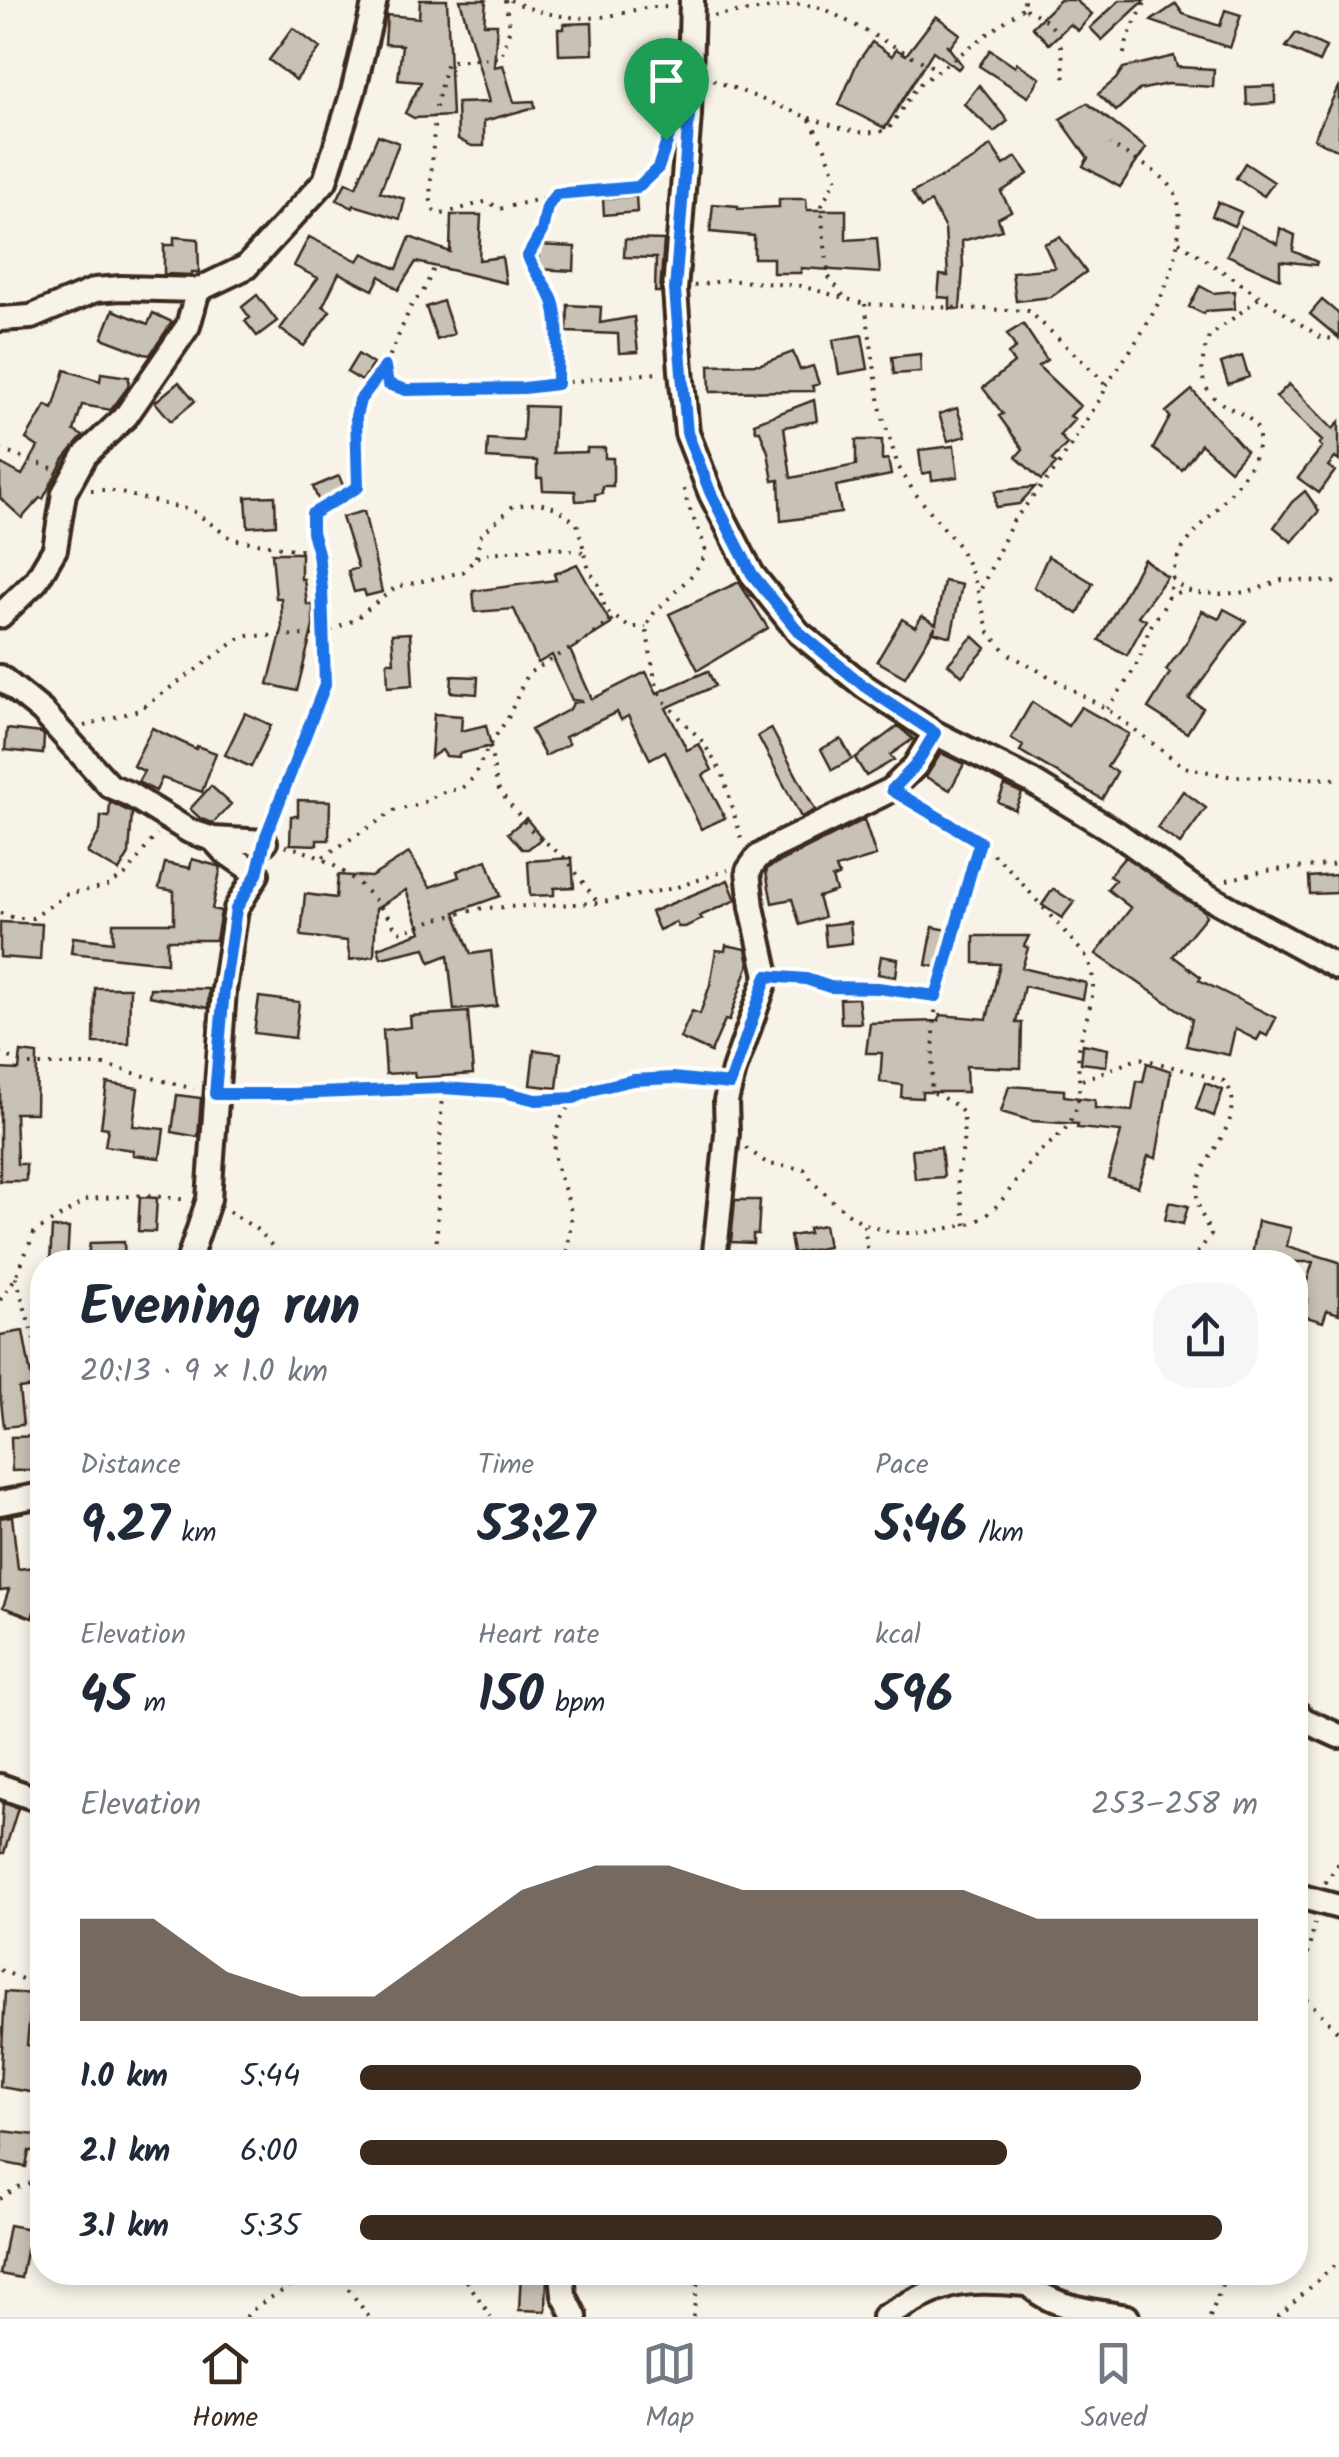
<!DOCTYPE html>
<html lang="en">
<head>
<meta charset="utf-8">
<style>
  body { margin:0; font-family:Kalam,sans-serif; background:#f6f6f7; color:#1f2937; height:100vh; display:flex; flex-direction:column; font-size:38px; white-space:nowrap }
  * { box-sizing:border-box; margin:0 }
  p { font-size:32px; color:#747a83 }
  .icon { flex:none; width:55px; height:55px; fill:none; stroke:currentColor; stroke-width:2; stroke-linecap:round; stroke-linejoin:round }
  .map { position:relative; flex:1; overflow:hidden }
  .panel { position:absolute; left:30px; top:1250px; width:1278px; height:1035px; display:flex; flex-direction:column; background:#fff; border-radius:40px; box-shadow:0 5px 15px #0003 }
  .panel>* { flex:none }
  .pin { position:absolute; display:grid; place-items:center; width:85px; height:85px; color:#fff; margin:-102px -42px; border-radius:50% 50% 50% 0; rotate:-45deg; box-shadow:0 0 10px #0007 }
  .pin .icon { rotate:45deg }
  .round { display:grid; place-items:center; flex:none; width:105px; height:105px; border-radius:40px; background:#f6f6f7 }
  .head { display:flex; align-items:center; justify-content:space-between; height:170px; padding:0 50px }
  h1 { font-size:55px; font-weight:700; line-height:75px }
  .metrics { display:grid; grid-template-columns:repeat(3,1fr); gap:15px; height:170px; padding:10px 50px }
  .metrics div { display:grid; align-content:center }
  .metrics b { font-size:50px; font-weight:700 }
  .metrics small { font-size:28px; font-weight:400 }
  .metrics p { font-size:28px }
  .chart { height:280px; padding:20px 50px }
  .chart p { display:flex; justify-content:space-between }
  .chart svg { width:100%; height:180px; margin-top:10px; fill:#3b2a1e; opacity:.7 }
  ul { padding:0 50px; list-style:none; font-size:32px }
  li { display:grid; grid-template-columns:160px 120px 1fr; align-items:center; height:75px }
  li i { height:25px; border-radius:12px; background:#3b2a1e }
  .tabs { display:flex; justify-content:space-around; align-items:center; height:140px; border-top:2px solid #e0e1e3; background:#fff; font-size:28px; color:#747a83 }
  .tabs a { display:grid; justify-items:center; gap:5px }
  .tabs .current { color:#3b2a1e }
  .map>svg:first-child { display:block }
  .building { fill:#c8c1b6; stroke:#3b2a1e; stroke-width:2.5 }
  .lines { fill:none; stroke-linecap:round; stroke-linejoin:round }
  .minor-casing { stroke:#3b2a1e; stroke-width:30 }
  .path { stroke:#3b2a1e; stroke-width:4; stroke-dasharray:2.5 8; stroke-linecap:butt }
  .minor { stroke:#f7f3e8; stroke-width:22 }
  .route-casing { stroke:#fff; stroke-width:20 }
  .route { stroke:#1a73e8; stroke-width:12 }
</style>
</head>
<body>
<div class="map">
<svg width="1339" height="2317" viewBox="0 0 1339 2317">
  <rect width="100%" height="100%" fill="#f7f3e8"/>
  <filter id="ink" filterUnits="userSpaceOnUse"><feTurbulence type="fractalNoise" baseFrequency=".01" numOctaves="2"/><feDisplacementMap in="SourceGraphic" scale="20" xChannelSelector="R" yChannelSelector="G"/><feConvolveMatrix kernelMatrix="1 2 1 2 8 2 1 2 1" color-interpolation-filters="sRGB"/></filter>
  <g filter="url(#ink)">
    <path class="building" d="M420 0H447L452 116 414 118 405 113 421 82 398 80 402 45 385 44 387 15 419 18Z
      M460 0H486L484 24H497L494 67 503 65 514 102 534 101 535 107 484 121V146H472L458 139 457 103 489 102Z
      M1060 0H1075L1092 14 1078 31 1070 24 1049 44 1032 27Z
      M1120 0H1145L1102 40 1090 28Z
      M1176 4 1183 14 1220 26 1225 10 1241 15 1230 48 1151 21Z
      M936 16 960 34 950 47 946 44 962 65 958 69 933 51 885 128 839 105 857 63 872 42 892 56 896 49 906 55Z
      M592 23 593 54 559 55 558 29H564V24Z
      M293 28 320 48 296 80 269 60Z
      M1296 33 1326 47 1319 62 1286 47Z
      M990 50 1015 67 1017 63 1040 78 1028 97 979 66Z
      M1174 56 1177 67 1214 69 1213 87 1167 84 1139 90 1116 111 1098 94 1116 79 1123 68Z
      M653 79 674 112 673 121 663 128 638 89Z
      M979 85 1008 121 994 132 964 104Z
      M1339 85V151L1314 139Z
      M1275 86V103L1247 105 1246 87Z
      M1087 103 1146 148 1120 187 1083 166 1088 158 1060 119Z
      M378 135 399 143 380 192 405 199 400 219 354 205 353 208 337 200 346 182 356 187Z
      M991 145 1004 165 1016 157 1028 174 1001 192 1011 211 998 218 1002 230 962 241 963 268 960 309H950V298L938 297 940 275 948 276 945 229 931 202 921 208 912 193 974 159Z
      M1245 163 1274 182 1264 196 1236 178Z
      M636 196 637 212 604 215 603 199Z
      M779 199H806L807 210H846V240L877 238 880 273 801 268V273H773V258H754V236L710 232 713 204 738 206V209L779 207Z
      M1218 202 1241 212 1234 226 1212 216Z
      M451 215H481L479 260 502 257 506 283 416 262 398 290 380 276 373 290 339 273 323 306 330 311 304 346 280 329 318 278 294 266 309 237 358 261 363 253 397 269 410 237 450 252Z
      M1241 226 1278 244 1280 228 1295 235 1293 251 1317 262 1316 265 1280 261V279L1227 255Z
      M174 237 198 239 199 272H192V275L164 274V245H174Z
      M1060 237 1086 272 1051 297 1016 301 1012 272 1055 268 1044 244Z
      M625 239 664 240 660 292H655L656 258 624 257Z
      M539 245 575 247 574 271 538 269Z
      M1200 286 1213 293 1234 291 1235 309 1206 311 1204 314 1189 307Z
      M257 295 277 321 257 336 245 321 250 318 242 307Z
      M1322 300 1339 314V338L1310 314Z
      M443 301 454 334 437 340 426 307Z
      M568 305 601 307 600 323 634 317 638 352 619 353 618 334 567 332Z
      M113 310 148 324 153 313 172 322 150 355 144 354 102 338Z
      M1023 324 1047 360 1038 366 1080 406 1070 416 1075 419 1060 435 1067 444 1052 460 1056 464 1041 480 1016 457 1023 449 999 416 1003 414 983 388 1014 363 1008 354 1016 348 1007 334Z
      M862 335 868 369 839 374 833 340Z
      M793 352 800 370 813 366 819 384 812 386 814 391 710 392 709 365 761 364Z
      M358 354 373 364 362 381 347 372Z
      M920 354 921 372 894 374 892 357Z
      M1242 356 1249 377 1228 384 1221 363Z
      M65 370 100 381 101 373 129 377 128 387 111 410 82 405 74 431 83 436 64 459 43 499 40 498 22 518 0 498V463L22 475 38 447 26 439 46 405 53 409Z
      M179 382 195 401 171 421 155 402Z
      M1289 384 1333 429 1339 422V461L1335 458 1328 466 1335 471 1319 493 1298 478 1322 447 1319 444 1322 441 1276 397Z
      M1192 390 1246 451 1230 470 1201 444 1182 470 1153 449 1170 417 1166 412Z
      M814 400 817 421 784 427 791 478 856 465V440H882V460L888 459 891 475 836 486 841 513 781 521 779 480 773 481 768 452 760 431H756L754 423Z
      M525 406 555 407 553 453 587 452V448H605V458H613V486H602V493L595 494V500L576 501 575 491 543 490 542 478H537V461L487 458 488 439 523 441Z
      M957 408 966 436 948 441 939 414Z
      M954 446 958 477 932 480 931 472 922 474 919 450Z
      M339 476 345 490 319 502 313 487Z
      M1035 487 1019 504 996 507 995 491Z
      M1305 491 1319 511 1292 542 1274 527 1292 502Z
      M275 496 276 525 248 527 246 497Z
      M364 511 382 592 366 596 364 590 354 592 348 571 358 568 342 517Z
      M272 553H301V579H304L307 605H313V626L297 691 268 684 282 630 281 598H276Z
      M1048 556 1093 583 1078 614 1034 587Z
      M1144 559 1167 577 1138 616 1146 620 1127 655 1099 640Z
      M577 564 611 624 570 650 592 699 646 672 657 693 708 671 715 686 666 708 687 750 699 744 712 770 703 775 725 818 701 829 665 751 650 759 628 716 621 720 617 712 565 737 569 744 545 756 531 730 570 709 573 703 583 701 572 700 552 655 538 663 514 609 475 612 473 591 556 580 554 574Z
      M944 581 962 585 951 637 934 632 935 627 905 677 877 661 902 619 915 627 922 616 936 624Z
      M739 582 768 628 698 670 669 614Z
      M1224 609 1246 621 1189 699 1203 708 1187 733 1148 708 1170 673 1166 670 1188 640 1202 611 1219 619Z
      M410 633 413 685 388 687 387 662H394L392 634Z
      M973 636 986 648 962 676 948 664Z
      M452 676 478 677 477 694 451 692Z
      M1032 702 1068 726 1081 707 1129 734 1107 767 1117 772 1102 799 1020 751 1023 746 1011 738Z
      M245 713 271 725 251 767 225 755Z
      M434 714 462 716 461 731 486 725 491 746 459 754V757L446 756 442 750 431 757Z
      M898 726 913 739 890 755 894 760 866 776 855 758Z
      M152 728 196 749 197 746 216 753 202 792 162 778 156 791 138 782 144 771 133 766Z
      M771 728 815 810 801 817 758 736Z
      M7 729 42 733 44 736 43 754 5 750Z
      M841 739 852 759 832 770 821 749Z
      M941 753 964 764 950 790 926 777Z
      M1005 785 1022 793 1015 810 998 802Z
      M211 786 231 804 213 823 201 819 190 809Z
      M1183 791 1206 808 1180 844 1157 828Z
      M298 800 330 801 329 840H317V845L290 844 291 816H298Z
      M110 802 132 813 129 854 119 871 87 853 100 831 101 816 109 817Z
      M526 818 542 838 528 849H522L508 833Z
      M864 820 876 856 836 868 839 876 832 878 836 891 818 897 824 917 800 925 792 899 772 903 766 872 768 868Z
      M409 853 430 887 459 877 457 871 487 860 500 896 455 912 471 954 491 951 497 1006 454 1010 448 955 430 962 425 948 381 958 378 948 421 932 406 890 376 909 374 956 350 960 347 941 301 936 305 894 336 898 338 875 371 877Z
      M1125 857 1204 911 1206 916 1173 956 1201 977 1199 980 1276 1018 1267 1036 1261 1033 1257 1040 1235 1029 1229 1055 1186 1046 1192 1019 1096 954 1131 908 1107 889 1115 880 1109 876Z
      M572 858 574 887 554 888V895L530 896 528 861Z
      M192 859 221 867 212 909 221 911 216 940H167V963L71 953 73 937 113 942V923H174V891L159 888 165 863 190 868Z
      M1336 875 1337 893 1310 894 1309 877Z
      M728 880 736 900 700 916 702 919 685 927H678L676 922 659 930 651 912Z
      M1053 889 1074 902 1062 918 1042 905Z
      M0 922 42 924 40 960 0 957Z
      M850 922 852 943 826 946 824 925Z
      M933 927 948 930 942 968 926 965Z
      M974 936H1029L1024 946 1028 948 1022 968 1086 983 1083 999 1024 986 1016 1023H1022L1021 1068 966 1066 967 1092H922V1098L901 1097 902 1085 880 1082 882 1053H866L870 1023 939 1021 940 1015 987 1019 1000 964 974 963Z
      M726 945 746 949 749 964 729 1021 725 1020 711 1052 680 1038 692 1011 700 1014 710 985 716 950 725 951Z
      M881 956 898 959 896 977 878 974Z
      M95 988H130L129 1044 94 1043Z
      M150 988 209 989 208 1008 149 996Z
      M259 997 299 1002 295 1038 254 1033Z
      M858 998 861 1023H841L840 999Z
      M468 1012 473 1074 415 1078 414 1072 386 1074 383 1030 411 1027 410 1016Z
      M1083 1044 1108 1049 1106 1066 1081 1063Z
      M534 1050 561 1053 557 1088 530 1085Z
      M21 1052 37 1054 36 1113H15L17 1164H26V1181H0V1069L19 1070Z
      M1147 1063 1171 1071 1156 1158 1148 1156 1138 1187 1108 1178 1121 1132 1077 1128 1078 1124 1032 1121 1001 1112 1009 1086 1064 1090V1096L1095 1100V1108L1132 1111 1137 1081 1143 1082Z
      M107 1083 138 1088 133 1126 164 1129 160 1158 133 1155V1150L105 1146 108 1128 101 1127Z
      M1205 1083 1223 1090 1214 1116 1196 1109Z
      M177 1095 201 1098 198 1137 172 1132Z
      M941 1147 944 1177 915 1179 912 1149Z
      M140 1197 157 1198 155 1232 138 1231Z
      M735 1200H760L758 1234H753V1243L731 1242Z
      M1169 1202 1188 1206 1183 1224 1165 1220Z
      M1258 1221 1291 1228 1287 1246 1339 1262V1314L1327 1310 1323 1322 1303 1316 1308 1299 1302 1297 1313 1262H1251Z
      M824 1225 828 1247 793 1253 790 1236 809 1233 808 1228Z
      M52 1228H69L67 1262H50Z
      M124 1242 125 1262 87 1261 90 1243Z
      M23 1331 33 1387 19 1389 23 1425 4 1427 0 1392V1335Z
      M42 1436V1470L12 1471 11 1437Z
      M12 1516 18 1569 35 1567 37 1603 32 1618 3 1607 9 1590 0 1591V1518Z
      M3 1803 18 1808 4 1853H0Z
      M5 1992 32 1994 27 2045 42 2048V2094L0 2087Z
      M3 2131 36 2135 35 2151H29L26 2167 0 2162Z
      M9 2225 30 2229 21 2278 0 2274Z
      M521 2272H547L546 2311 519 2310Z"/>
    <g class="lines">
      <g class="minor-casing">
        <path id="minor" d="M692 0 689 115 675 290 681 371 687 433 711 494 752 574 799 633 864 686 935 733 1031 781 1118 834 1193 888 1339 968
          M0 319 31 317 95 290 121 288 198 290 246 267 325 181 353 92 375 0
          M0 616 36 581 55 549 64 493 85 455 126 416 188 326 198 290
          M0 677 42 711 110 786 129 794 189 831 213 839 224 851 257 874 236 909 224 990 209 1199 188 1262
          M213 839 265 842
          M714 1262 727 1134 726 1101 734 1070 767 976 752 907 748 871 758 857 774 847 891 790 915 766 935 733
          M0 1503 42 1495
          M1295 1711 1304 1720 1339 1736
          M0 1786 42 1801
          M1295 1895 1339 1907
          M562 2272 564 2295 575 2317
          M1020 2272C1037 2307 1092 2311 1127 2317
          M884 2317C946 2283 954 2278 1025 2284"/>
      </g>
      <path class="path" d="M505 0 510 28 501 57 453 61 447 62 445 68 435 111 430 198 434 211 442 214 488 201 499 209 578 190H631L659 169 663 160
        M510 0C540 15 576 21 609 16 631 12 648 4 671 8
        M1024 0 1023 8C1064 25 1061 42 1065 82
        M714 16 802 4 825 9 938 70
        M1124 54C1128 31 1137 21 1146 0
        M713 80 809 118 825 148 837 180 828 192 822 206 823 230 829 277 845 298
        M809 118C836 126 859 137 888 130L917 86 1023 8
        M556 194 547 207 542 231 528 256C534 275 549 286 554 304 560 329 557 359 557 384
        M1179 242 1320 337 1339 340
        M694 286 727 280 801 286 865 304 1029 311 1098 376 1106 386 1103 394 1056 469 1013 521 979 593
        M865 304 881 411 898 466 914 492 958 545 974 577 989 633 1009 654 1107 709 1184 767 1228 776 1339 779
        M385 367 388 384C416 394 444 392 473 390 535 388 597 377 659 373
        M1106 386C1140 336 1176 289 1179 227 1180 210 1180 197 1168 183 1153 167 1129 158 1110 144
        M0 450 52 468
        M684 489C688 513 702 531 706 554L693 574 654 613 646 627 655 680 663 700 703 742 723 775 742 842
        M91 490H109L193 511 232 539 318 553
        M476 557 481 535 513 506 539 503 556 508 577 523 589 570 598 584 606 611 629 627H646
        M1172 578 1184 589 1196 593 1221 594 1249 592 1282 580 1333 582 1339 586
        M1167 598 1185 589
        M1107 709C1118 693 1132 676 1140 657 1144 648 1145 637 1150 628 1154 619 1162 612 1166 602 1173 586 1171 567 1181 551 1200 521 1259 474 1259 438 1259 399 1179 420 1209 337L1259 298
        M84 726 139 710 239 639 249 636 321 635 354 620 396 587 463 572 476 558 489 553 549 547 583 552
        M490 747 497 786 501 793 530 829 567 860 598 903
        M271 823 325 685 321 589 318 553 312 532V514L358 487 356 416 360 401 385 367 412 304 423 292 436 264
        M285 846C331 855 374 890 397 931L403 932 433 920 483 908 598 903 674 888 728 870
        M323 857 394 811 421 804 440 793 462 788 473 778 490 744 508 718 527 674 587 639 614 619
        M1227 880 1264 871 1339 864
        M0 913 15 918H33L67 894 107 886 125 875 157 834
        M787 978C803 979 818 986 833 987 868 990 901 991 936 996
        M0 1053 27 1065H104L194 1089
        M1082 1080 1140 1058 1224 1081C1253 1117 1200 1154 1197 1191 1196 1209 1205 1219 1211 1235L1190 1262
        M238 1094C306 1095 374 1086 442 1088 487 1089 530 1100 574 1099
        M746 1148 768 1164 804 1169C812 1183 824 1192 835 1203 871 1235 904 1238 949 1228 959 1226 970 1225 979 1220 1001 1208 1018 1176 1035 1157 1051 1140 1065 1136 1075 1112 1084 1088 1075 1067 1080 1044 1086 1012 1103 986 1085 955L1011 871 980 842 908 800
        M229 1211 259 1231 286 1262
        M864 1225 869 1262
        M966 1225 957 1179 963 1147 964 1114 957 1106 931 1091 936 996 953 946 957 914 980 842
        M436 1262 442 1088
        M565 1262C567 1248 571 1231 571 1216 570 1196 557 1177 555 1157 548 1072 648 1075 708 1082
        M16 1277 42 1368
        M0 1300 16 1277 34 1233 88 1199 146 1195 188 1200
        M1325 1883 1339 1863
        M0 1970 42 1987
        M1299 1991 1339 2033
        M1295 2006 1315 1923
        M0 2199 18 2187 42 2179
        M336 2272 369 2317
        M461 2272 491 2317
        M246 2317C264 2295 292 2293 302 2272
        M693 2317 699 2272
        M1210 2317 1227 2272
        M1278 2317 1339 2261"/>
      <use href="#minor" class="minor"/>
    </g>
  </g>
  <g class="lines" filter="url(#ink)">
    <g class="route-casing">
      <path id="route" d="M689 115 675 290 687 433 711 494 752 574 799 632 864 686 935 733 915 766 892 790 980 842C963 893 953 945 936 996L878 988 830 987 806 979 767 976 730 1084 673 1078 633 1080 595 1089 574 1098 536 1100 503 1092 442 1088 292 1094H215L224 990 236 909 257 874 266 836 325 685 322 589 318 553 312 532V514L358 487 356 416 360 400 385 367 388 384 406 390 524 388 557 384C557 359 560 329 554 304 549 286 534 275 528 256L542 231 547 207 556 194 638 187 658 168 670 133Z"/>
    </g>
    <use href="#route" class="route"/>
  </g>
</svg>
<div class="pin" style="left:666px;top:140px;background:#1e9e55"><svg class="icon" aria-label="arrive" viewBox="0 0 24 24"><path d="M6 21V4h12l-3 4 3 4H6"/></svg></div>
<section class="panel">
<div class="head"><div><h1>Evening run</h1><p>20:13 · 9 × 1.0 km</p></div><a class="round"><svg class="icon" aria-label="share" viewBox="0 0 24 24"><path d="M12 15V3M7 8l5-5 5 5M5 13v7h14v-7"/></svg></a></div>
<div class="metrics">
<div><p>Distance</p><b>9.27<small> km</small></b></div>
<div><p>Time</p><b>53:27</b></div>
<div><p>Pace</p><b>5:46<small> /km</small></b></div>
</div>
<div class="metrics">
<div><p>Elevation</p><b>45<small> m</small></b></div>
<div><p>Heart rate</p><b>150<small> bpm</small></b></div>
<div><p>kcal</p><b>596</b></div>
</div>
<div class="chart"><p><span>Elevation</span>253–258 m</p>
<svg viewBox="0 0 160 44" preserveAspectRatio="none"><path d="M0 44V19L10 19L20 32L30 38L40 38L50 25L60 12L70 6L80 6L90 12L100 12L110 12L120 12L130 19L140 19L150 19L160 19V44z"/></svg>
</div>
<ul>
<li><b>1.0 km</b>5:44<i style="width:87%"></i></li>
<li><b>2.1 km</b>6:00<i style="width:72%"></i></li>
<li><b>3.1 km</b>5:35<i style="width:96%"></i></li>
</ul>
</section>
</div>
<nav class="tabs">
<a class="current"><svg class="icon" aria-label="home" viewBox="0 0 24 24"><path d="M3 11l9-7 9 7M6 9v11h12V9"/></svg>Home</a>
<a><svg class="icon" aria-label="map" viewBox="0 0 24 24"><path d="M3 6l6-2 6 2 6-2v14l-6 2-6-2-6 2zM9 4v14M15 6v14"/></svg>Map</a>
<a><svg class="icon" aria-label="saved" viewBox="0 0 24 24"><path d="M7 4h10v16l-5-4-5 4z"/></svg>Saved</a>
</nav>
</body>
</html>
